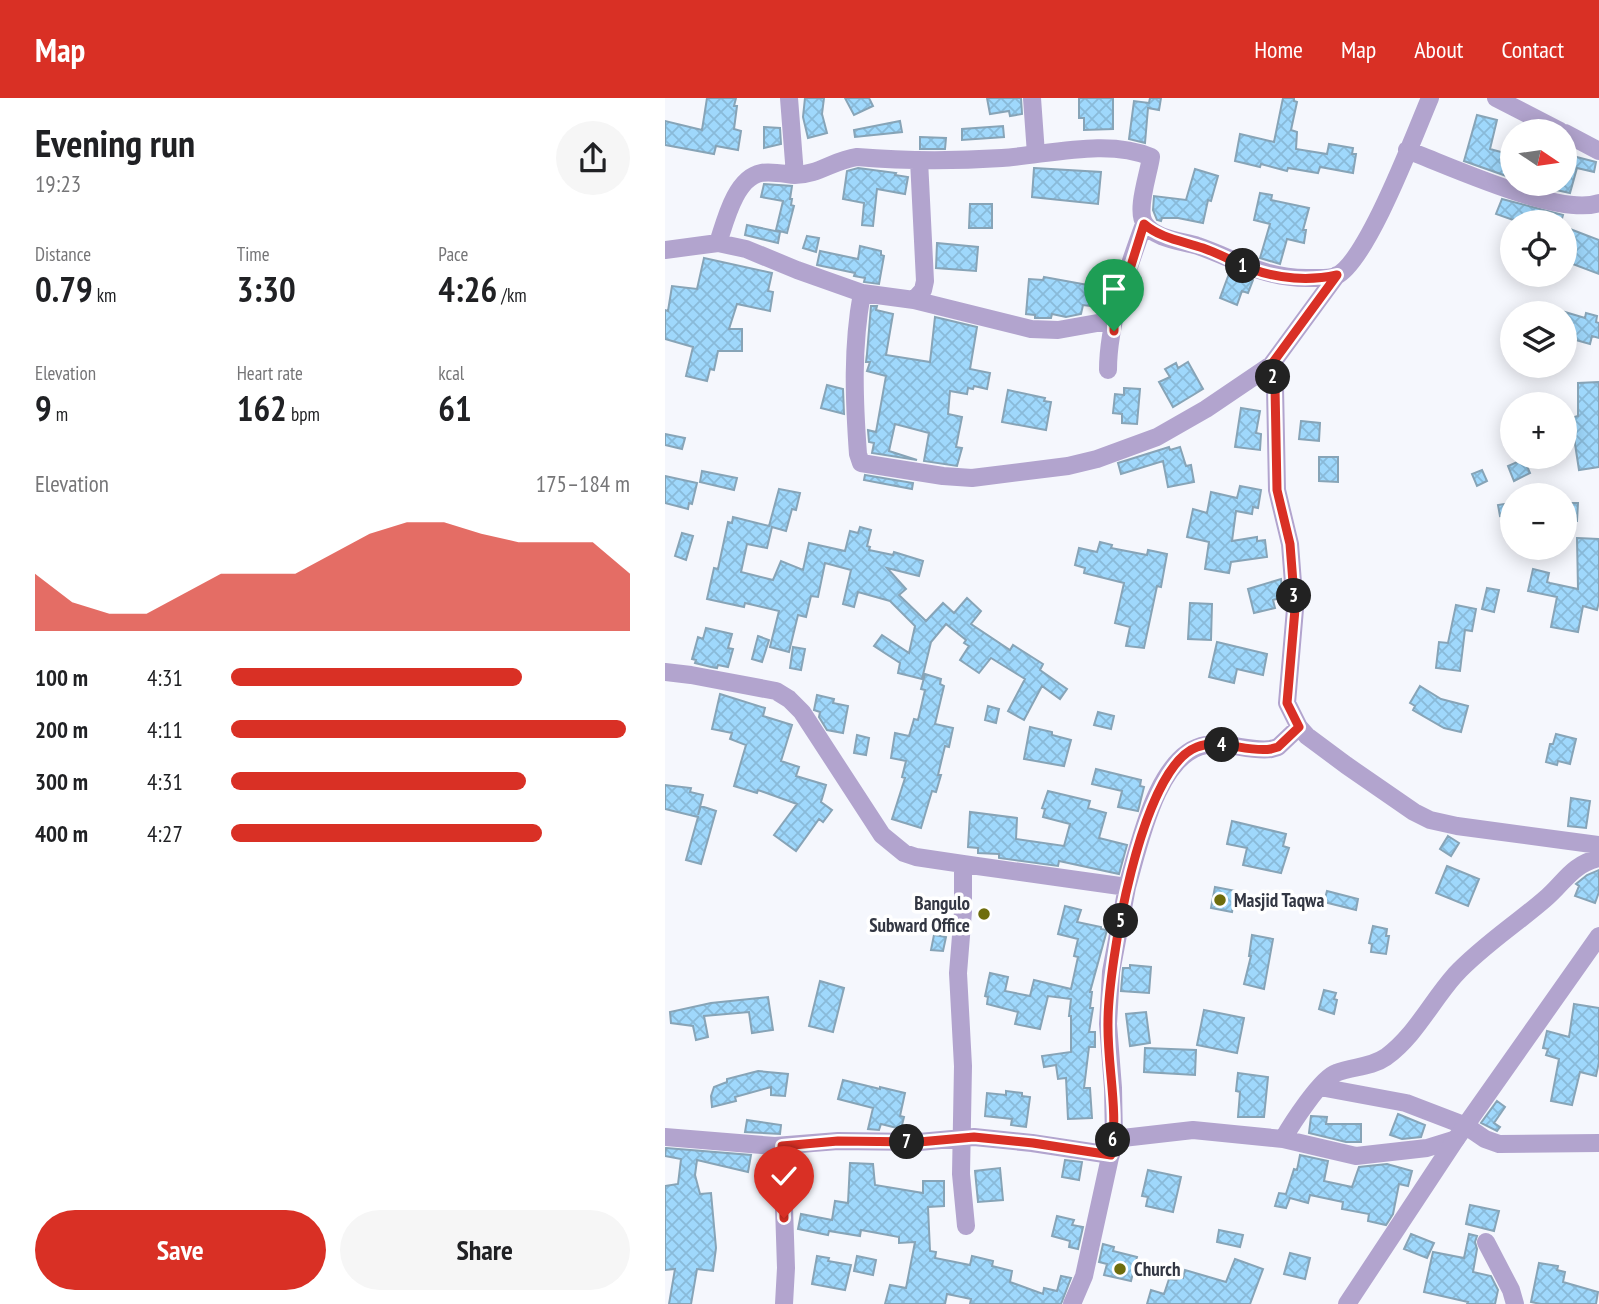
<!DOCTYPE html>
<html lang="en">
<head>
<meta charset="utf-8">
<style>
  body { margin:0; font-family:"PT Sans Narrow",sans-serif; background:#f6f6f6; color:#202124; height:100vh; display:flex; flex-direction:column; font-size:26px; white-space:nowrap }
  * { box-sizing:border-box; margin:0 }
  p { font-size:23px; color:#757577 }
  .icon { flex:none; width:38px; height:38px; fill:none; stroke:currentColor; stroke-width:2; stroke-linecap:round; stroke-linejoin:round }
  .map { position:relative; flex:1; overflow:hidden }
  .sheet { display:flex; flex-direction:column; background:#fff; width:665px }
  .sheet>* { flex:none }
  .needle { width:46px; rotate:103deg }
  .tools { position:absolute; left:835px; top:21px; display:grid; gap:14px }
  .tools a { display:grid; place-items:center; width:77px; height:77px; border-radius:50%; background:#fff; box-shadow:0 4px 18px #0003; font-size:35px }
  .pin { position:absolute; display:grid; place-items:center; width:60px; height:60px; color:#fff; margin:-72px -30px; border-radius:50% 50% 50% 0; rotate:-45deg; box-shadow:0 0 7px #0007 }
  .pin .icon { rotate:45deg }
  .km { position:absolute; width:35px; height:35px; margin:-18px; border-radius:50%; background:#222; color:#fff; font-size:19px; line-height:35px; text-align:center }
  .round { display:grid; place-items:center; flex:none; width:74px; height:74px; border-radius:37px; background:#f6f6f6 }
  .overview { display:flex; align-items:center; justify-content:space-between; height:119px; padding:0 35px }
  h1 { font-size:38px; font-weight:700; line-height:52px }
  .stats { display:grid; grid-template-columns:repeat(3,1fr); gap:10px; height:119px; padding:7px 35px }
  .stats div { display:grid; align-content:center }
  .stats b { font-size:35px; font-weight:700 }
  .stats small { font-size:19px; font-weight:400 }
  .stats p { font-size:19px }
  .chart { height:196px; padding:14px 35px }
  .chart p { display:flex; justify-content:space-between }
  .chart svg { width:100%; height:126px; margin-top:7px; fill:#d93025; opacity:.7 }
  .cta { display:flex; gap:14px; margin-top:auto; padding:14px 35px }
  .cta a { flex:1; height:80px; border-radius:42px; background:#d93025; color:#fff; font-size:28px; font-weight:700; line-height:80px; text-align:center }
  .cta a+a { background:#f6f6f6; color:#202124 }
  ul { padding:0 35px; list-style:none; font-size:23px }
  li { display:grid; grid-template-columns:112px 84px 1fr; align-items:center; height:52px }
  li i { height:18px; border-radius:9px; background:#d93025 }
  header { display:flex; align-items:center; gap:42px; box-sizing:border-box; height:98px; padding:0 35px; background:#d93025; color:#fff }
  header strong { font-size:33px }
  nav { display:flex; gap:38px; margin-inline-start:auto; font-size:24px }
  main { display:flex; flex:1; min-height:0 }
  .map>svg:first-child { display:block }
  .building { fill:url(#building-cross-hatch); stroke:#87a4b7; stroke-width:2 }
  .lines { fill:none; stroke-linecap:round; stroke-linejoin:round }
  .minor { stroke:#b2a4ce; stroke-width:18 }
  .tertiary { stroke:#b2a4ce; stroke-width:18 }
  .route-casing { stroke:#fff; stroke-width:14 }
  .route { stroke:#d93025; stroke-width:9 }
  .poi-dot { fill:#6e6d0d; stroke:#fff; stroke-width:2.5 }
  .labels { text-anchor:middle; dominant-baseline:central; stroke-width:7; stroke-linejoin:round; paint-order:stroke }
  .poi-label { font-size:19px; font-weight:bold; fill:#333743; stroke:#fff; text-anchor:start }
</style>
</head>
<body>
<header>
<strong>Map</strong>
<nav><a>Home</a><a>Map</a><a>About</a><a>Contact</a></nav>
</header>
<main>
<section class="sheet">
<div class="overview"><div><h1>Evening run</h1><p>19:23</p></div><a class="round"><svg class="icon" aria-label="share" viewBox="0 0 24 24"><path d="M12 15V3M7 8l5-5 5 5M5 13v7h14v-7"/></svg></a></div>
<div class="stats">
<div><p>Distance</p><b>0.79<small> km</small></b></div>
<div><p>Time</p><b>3:30</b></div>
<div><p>Pace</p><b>4:26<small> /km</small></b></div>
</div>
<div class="stats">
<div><p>Elevation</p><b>9<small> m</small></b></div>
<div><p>Heart rate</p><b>162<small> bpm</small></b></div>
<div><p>kcal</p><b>61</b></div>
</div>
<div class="chart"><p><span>Elevation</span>175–184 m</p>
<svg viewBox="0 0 160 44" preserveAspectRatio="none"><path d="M0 44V24L10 34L20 38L30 38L40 31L50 24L60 24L70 24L80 17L90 10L100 6L110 6L120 10L130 13L140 13L150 13L160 24V44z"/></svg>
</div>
<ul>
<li><b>100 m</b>4:31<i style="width:73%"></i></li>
<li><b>200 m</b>4:11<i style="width:99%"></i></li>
<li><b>300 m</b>4:31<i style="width:74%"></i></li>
<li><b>400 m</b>4:27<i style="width:78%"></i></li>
</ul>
<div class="cta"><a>Save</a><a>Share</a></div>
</section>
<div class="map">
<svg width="934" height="1206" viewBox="0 0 934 1206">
  <defs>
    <pattern id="building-cross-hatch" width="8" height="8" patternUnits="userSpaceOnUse" patternTransform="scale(1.75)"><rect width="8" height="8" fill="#9fd8fc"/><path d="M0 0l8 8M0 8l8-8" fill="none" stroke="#89bad9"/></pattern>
  </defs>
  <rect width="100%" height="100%" fill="#f5f7fd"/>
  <path class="building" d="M42 0H71L69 8H72L69 31 76 33 73 52 51 48 49 56 0 47V23L37 32Z
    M140 0H159L157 16 162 35 143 40 138 19Z
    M180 0H204L208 8 189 17Z
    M322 0H356L357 16 345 18 344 13 325 16Z
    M414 0H448V31L419 32V20H414Z
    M485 0H496L494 12 483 10 480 45 464 41 469 3 484 5Z
    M618 0H629V3L632 4 626 32 632 34 631 51 662 56 664 46 688 50 687 56H691L688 75 655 69 653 75 623 70 622 73 596 66 595 69 570 63 575 36 609 44Z
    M812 17 832 22 825 51 847 57V80L799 63Z
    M235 23 237 34 190 39 189 32Z
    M338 28 339 39 297 42V31Z
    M99 29 115 30 116 46 99 50Z
    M255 39 281 40 280 51H255Z
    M900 56 931 64 929 74 912 70 905 95 882 90 883 86H900Z
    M193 70 231 75 230 77 243 79 240 96 212 91 208 128 197 127 199 105 178 101 182 73Z
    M369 70 436 74 433 106 367 99Z
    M530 71 553 78 546 103 543 102 538 125 513 120H497L496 123 492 122 488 112 489 98 521 102Z
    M99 86 127 88 125 101H127L126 107 129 108 122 135 111 132 118 103 96 99Z
    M595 95 607 97 606 102 644 110 638 132H641L639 145 622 141 615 166 595 160 605 126 589 122Z
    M837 101 898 117 896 124H854L831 116Z
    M305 106H327V130H304Z
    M82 127 115 134 113 145 80 137Z
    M905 131 934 142V176L900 163V145Z
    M142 138 154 140 151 154 138 150Z
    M272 145 313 149 311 173 271 170Z
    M195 148 216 153V157L219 158 214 186 199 184 200 180 189 178 190 175 152 167 155 153 193 161Z
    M39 160 107 175 103 193 108 194 105 213 72 206 64 231H77V253H53L49 272 45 271 42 283 21 278 28 249 0 241V212L3 213 7 188 32 191Z
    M565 173 588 182 583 195 577 193 572 207 555 200Z
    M379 179 445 191 440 210 418 207 416 216 401 219 387 216 386 220H370V217L361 216 364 181 378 182Z
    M206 208H212L211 212 228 216 221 257 265 264 270 219 312 229 305 271 325 275 322 291 309 288 308 291 303 290 302 296 285 293 283 316 297 319 291 349 297 350 292 368 259 363 264 335 230 326 224 353 252 362 207 355 209 345 204 344 203 332 211 334 221 278 202 273 205 264H201L202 256Z
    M900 214 920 220 921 215 932 218 931 224 934 225V240L927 238 925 246 900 239Z
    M523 264 538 291 508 309 494 284 505 279 500 271 511 265 513 270Z
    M934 284V369L914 372 906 320 913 318V285Z
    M162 287 178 291 179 316 156 310Z
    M459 290 475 291 472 326 457 325V316L448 315 450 296 459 297Z
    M343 292 380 300 379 303 386 304 381 332 337 324Z
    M576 310 595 313 591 335 596 336 595 352 570 349Z
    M636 323 655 325 654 343 634 341Z
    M0 336 20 340 17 351 0 347Z
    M504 349 505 352 515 349 521 368 526 367 529 384 503 389 498 363 456 376 453 365Z
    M654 359H673V384L654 383Z
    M859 361 865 375 849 383 843 368Z
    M817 372 822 383 812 388 807 376Z
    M37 373 72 380 69 392 35 384Z
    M200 377 248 385 247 391 199 382Z
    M0 378 32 385 27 406 24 405 23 411 0 405Z
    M575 388 596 392 593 410 588 409 587 416 571 413 567 443 592 439V443L600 442 602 459 566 464 564 475 540 471 544 444 522 439 528 411 542 415 546 394 572 400Z
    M114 391 135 395 131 412 127 411 121 433 107 429 102 450 82 446 76 474 108 482 116 463 138 472 144 445 180 453 185 433 193 435 195 429 206 432 202 448 205 449 204 452 228 457 229 454 258 463 254 478 222 470 241 491 234 497 261 523 278 505 289 515 302 500 316 513 306 526 345 552 348 547 378 566 375 572 402 591 395 601 377 588 359 622 343 613 360 581 326 560 314 575 295 562 304 548 299 545 301 542 281 526 266 544 257 581 233 575 235 565 209 548 217 537 244 555 250 528 225 503 193 494 189 509 178 506 186 472 160 465 153 499 146 498 141 519 133 517 124 554 105 549 114 513 80 505 79 509 42 501 49 470 53 471 63 424 67 425 68 419 104 428Z
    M846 405 847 416 835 418 833 407Z
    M900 405H913L912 423H900Z
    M17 435 28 438 21 462 10 458Z
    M912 440 934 441V504L932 512 918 508 913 534 886 529 892 499 863 493 868 471 884 475 882 484 885 485 913 491Z
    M435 444 447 447 446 450 482 457 483 452 502 456 496 489 492 488 479 550 461 548 465 529 450 525 459 485 419 475 420 470 410 467 414 450 432 454Z
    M616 481 618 499 608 502 610 510 589 515 583 491Z
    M822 490 834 492 829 514 817 511Z
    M525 505 547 506 546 542 523 541Z
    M791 507 811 511 807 533 800 532 795 573 771 570 774 544 783 545Z
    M41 530 67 536 63 550 68 551 63 569 53 567 52 570 46 569 30 565 31 562 27 561 33 539 38 541Z
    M93 538 104 542 97 564 87 561Z
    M552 544 602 556 598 577 572 571 569 585 544 579Z
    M128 549 140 551 136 572 125 570Z
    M260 576 276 581 275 586 279 588 270 626 288 630 284 649 280 648 273 677H276L271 694 267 693 256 730 227 721 240 680 237 679 241 663 226 660 230 635 244 638 249 621 253 622 260 592 256 591Z
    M755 588 776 601 803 608 796 634 779 630 748 612 750 608 745 605Z
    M55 596 100 610 98 618 127 627 116 663 134 669 131 678 161 687 156 704 167 712 158 724 154 721 131 753 109 737 132 706 93 692 92 695 69 688 81 647 65 641 67 635 47 631Z
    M152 597 169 601 168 605 183 608 178 635 162 632 154 619 155 614 149 612Z
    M323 608 334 611 331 625 320 622Z
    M433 614 449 618 446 631 429 627Z
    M365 629 387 634V637L406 642 399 668 359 661Z
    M891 636 911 641 905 666 893 663 892 667 881 664 885 646H888Z
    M192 637 204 640 201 657 189 655Z
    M431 671 476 682 475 688 479 689 473 713 453 709 457 693 427 686Z
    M0 687 26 690 25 694 38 697 33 717 36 708 51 713 36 766 21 762 33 719 0 711Z
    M383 693 425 703 423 710 441 715 434 740 462 747 454 776 394 763 393 768 334 760V756L313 755V750L303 749 305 714 352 720 351 741 399 748 405 726 378 719 380 711 377 710Z
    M906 700 925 703 921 730 903 728Z
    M567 723 621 736 618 748 624 750 616 775 578 767 582 750 562 746Z
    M783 738 794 745 786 758 775 751Z
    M782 768 814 781 803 808 771 795Z
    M934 772V794L930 805 910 798 914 788 911 786 922 777Z
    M550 789 571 793 567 814 546 810Z
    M662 793 693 801 691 812 659 804Z
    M400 808 416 812 412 824 436 829V831L442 832 425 894H427L425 910H428L424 934H430V949H424L419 990H425L427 1020 403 1021 401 980 393 981 391 967 379 969 377 958 406 954V918H404L406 901 383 898 375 931 350 926 353 914 322 906 323 899 320 898 325 875 343 879 340 893 365 898 369 882 406 891 413 859 409 858 413 841 393 836Z
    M708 828 722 831 721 838H724L721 856 706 854 707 846 704 845Z
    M269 837 281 839 278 853 266 852Z
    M587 837 608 841 599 891 579 886 586 858H584Z
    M465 867 486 869 484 895 456 893 458 870H465Z
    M155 883 179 890 168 934 144 928Z
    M659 892 671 895 669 901 672 902 669 916 654 911Z
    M103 899 108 932 87 935 84 914 39 918 43 939 31 942 28 928 6 925 5 914 46 905Z
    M909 906 934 910V964L931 978 915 974 907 1007 886 1003 894 961 881 957 883 951 878 950 882 933 904 939Z
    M539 912 579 920 572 955 532 947Z
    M481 914 485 945 465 948 461 916Z
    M480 950 531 952 530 977 479 974Z
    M93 973 123 976 120 998 106 997V989L70 999 71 1003 47 1009 46 998 49 989 62 984V981Z
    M573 975 603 979 599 1019H573L575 994 571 993Z
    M178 982 215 991V989L240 995 235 1018 239 1019 236 1031 216 1026 214 1032 203 1031 208 1010 173 1001Z
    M341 993 357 995V998L365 999 361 1029 346 1027 347 1021 320 1018 322 995 341 997Z
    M832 1003 840 1009 829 1025 835 1029 832 1033 816 1025Z
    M733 1016 760 1027 756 1039 737 1041 725 1037Z
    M646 1018 662 1019 661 1026H696V1044H681L644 1035Z
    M82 1022 116 1027 115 1036 80 1034Z
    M1 1050 86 1057 83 1074 32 1062 30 1077 35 1096 46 1095 51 1150 48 1173 32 1171 26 1206H4L10 1171 0 1172V1088L13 1086 16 1061 0 1058Z
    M635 1057 663 1063 659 1083 687 1089 694 1069 722 1066 747 1073 743 1088 734 1086 728 1116 721 1127 703 1123 704 1116 677 1111 678 1104 645 1097 643 1105 625 1100 621 1110 610 1108 614 1095 621 1096 629 1071 632 1072Z
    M400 1062 417 1064 414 1082 397 1079Z
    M185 1065 208 1066 210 1087 258 1095V1083H279V1108L263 1109 265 1153 271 1154 270 1160 305 1167 307 1158 328 1163 327 1168 347 1173 345 1184 378 1196 379 1190 392 1193 396 1178 406 1180 396 1206H305L306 1201 282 1196 280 1206H220L225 1187 241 1190 250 1144 234 1145V1139L196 1132 195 1138 164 1133 163 1137 133 1131 136 1116 167 1122 170 1103 183 1105Z
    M335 1070 338 1102 313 1104 310 1073Z
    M483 1072 516 1079 508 1114 481 1108 483 1099 477 1098Z
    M805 1107 834 1113 829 1133 801 1126Z
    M392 1118 409 1122 407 1127 418 1129 413 1151 404 1149 405 1143 387 1138Z
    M554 1132 578 1137 575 1149 552 1144Z
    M746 1136 769 1145 762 1160 739 1151Z
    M804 1136 812 1138 810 1144 812 1151 808 1174 826 1178 833 1192 830 1206H802L803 1204 759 1194 768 1154 799 1160Z
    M438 1146 449 1149 448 1153 472 1159 466 1183 439 1177 442 1166 434 1164Z
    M625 1155 645 1160 640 1181 619 1176Z
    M152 1158 164 1160 163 1163 186 1167 180 1192 147 1186Z
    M192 1158 211 1162 208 1177 189 1173Z
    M570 1161 598 1171 585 1206H482L486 1192 499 1196 504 1181 511 1182 512 1179 518 1180 520 1172 561 1184Z
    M874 1165 893 1168 892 1172 900 1174 898 1184 933 1194 931 1206H876L866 1204Z"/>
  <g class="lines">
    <path class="minor" d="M367 0 371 56
      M831 0 895 33
      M900 35 934 53
      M742 52C785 68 894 119 934 105
      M130 77C153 77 169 62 192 59 240 63 289 63 337 60 382 57 443 40 486 59 484 75 470 113 480 126 490 141 517 143 533 148 573 162 600 181 645 180 653 180 663 181 671 178 702 164 750 35 765 0
      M53 145C60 124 70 80 96 75 106 73 120 76 130 77L124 0
      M0 152 53 145 81 151 132 172 197 195 249 202 258 192 260 183 254 62
      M197 195C187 249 189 301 193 356L196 365 278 378 307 380 403 368 432 361 492 339 541 311 606 267 672 177
      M249 202 366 231 393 232 449 222
      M606 267 610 289 612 392 625 446 630 511 622 605 634 629 642 638 681 667 749 714 765 722 792 728 934 747
      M443 272C443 225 463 170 479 126
      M0 574 26 577 111 593 124 601 137 614 217 737 239 755 251 759 298 766 462 789 446 874 443 926 448 990 449 1041 419 1178 407 1206
      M298 766V813L293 875 298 968 296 1076 301 1128
      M462 789C474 748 492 655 541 647 562 643 585 654 606 651L613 649 634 629
      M655 989 741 1005 801 1028 820 1041 834 1046 934 1045
      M0 1039 110 1048 173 1043 254 1044 309 1039 367 1045 446 1057
      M449 1041 528 1032 618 1041 691 1058 762 1050 791 1041
      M618 1041C626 1027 656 980 671 975 688 968 705 970 721 959 750 938 766 904 790 877 817 848 850 827 880 801 900 784 906 767 934 760
      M117 1048 121 1170 119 1206
      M821 1144 846 1192 850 1206"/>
    <path class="tertiary" d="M682 1206 791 1041 934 838"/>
  </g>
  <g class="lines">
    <g class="route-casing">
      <path id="route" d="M119 1120 117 1048 173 1043 254 1044 309 1039 368 1045 446 1057C454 1012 442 969 443 924 443 869 475 670 532 649 555 640 582 655 606 651L613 649 634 629 622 605 630 511 625 446 612 392 610 289 606 267 672 177C645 183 613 181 587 171 571 165 555 156 538 150 517 143 495 140 479 126L449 222V233"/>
    </g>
    <use href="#route" class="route"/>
  </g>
  <g class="poi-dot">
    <circle cx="555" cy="802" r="7"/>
    <circle cx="319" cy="816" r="7"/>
    <circle cx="455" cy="1171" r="7"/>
  </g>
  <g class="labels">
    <g class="poi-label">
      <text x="569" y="802">Masjid Taqwa</text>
      <text x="305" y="805" text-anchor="end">Bangulo<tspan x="305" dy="22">Subward Office</tspan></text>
      <text x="469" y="1171">Church</text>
    </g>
  </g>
</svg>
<div class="tools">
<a><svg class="needle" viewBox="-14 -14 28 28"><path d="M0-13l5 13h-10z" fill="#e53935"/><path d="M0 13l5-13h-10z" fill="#757577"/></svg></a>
<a><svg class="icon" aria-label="locate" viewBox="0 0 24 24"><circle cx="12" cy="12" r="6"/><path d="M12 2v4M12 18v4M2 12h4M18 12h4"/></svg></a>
<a><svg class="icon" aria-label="layers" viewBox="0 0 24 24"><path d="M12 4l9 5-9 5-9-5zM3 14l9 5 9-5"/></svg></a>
<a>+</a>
<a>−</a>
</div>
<div class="pin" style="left:449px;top:233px;background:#1e9e55"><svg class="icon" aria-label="arrive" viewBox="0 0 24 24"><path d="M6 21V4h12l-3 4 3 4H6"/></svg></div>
<div class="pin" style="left:119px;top:1120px;background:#d93025"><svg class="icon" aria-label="check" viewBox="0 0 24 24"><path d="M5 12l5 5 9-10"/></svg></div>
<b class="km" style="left:578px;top:168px">1</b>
<b class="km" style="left:608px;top:279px">2</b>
<b class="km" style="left:629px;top:498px">3</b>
<b class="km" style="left:557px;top:647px">4</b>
<b class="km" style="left:456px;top:823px">5</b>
<b class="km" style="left:448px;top:1042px">6</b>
<b class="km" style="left:242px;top:1044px">7</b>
</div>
</main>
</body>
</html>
